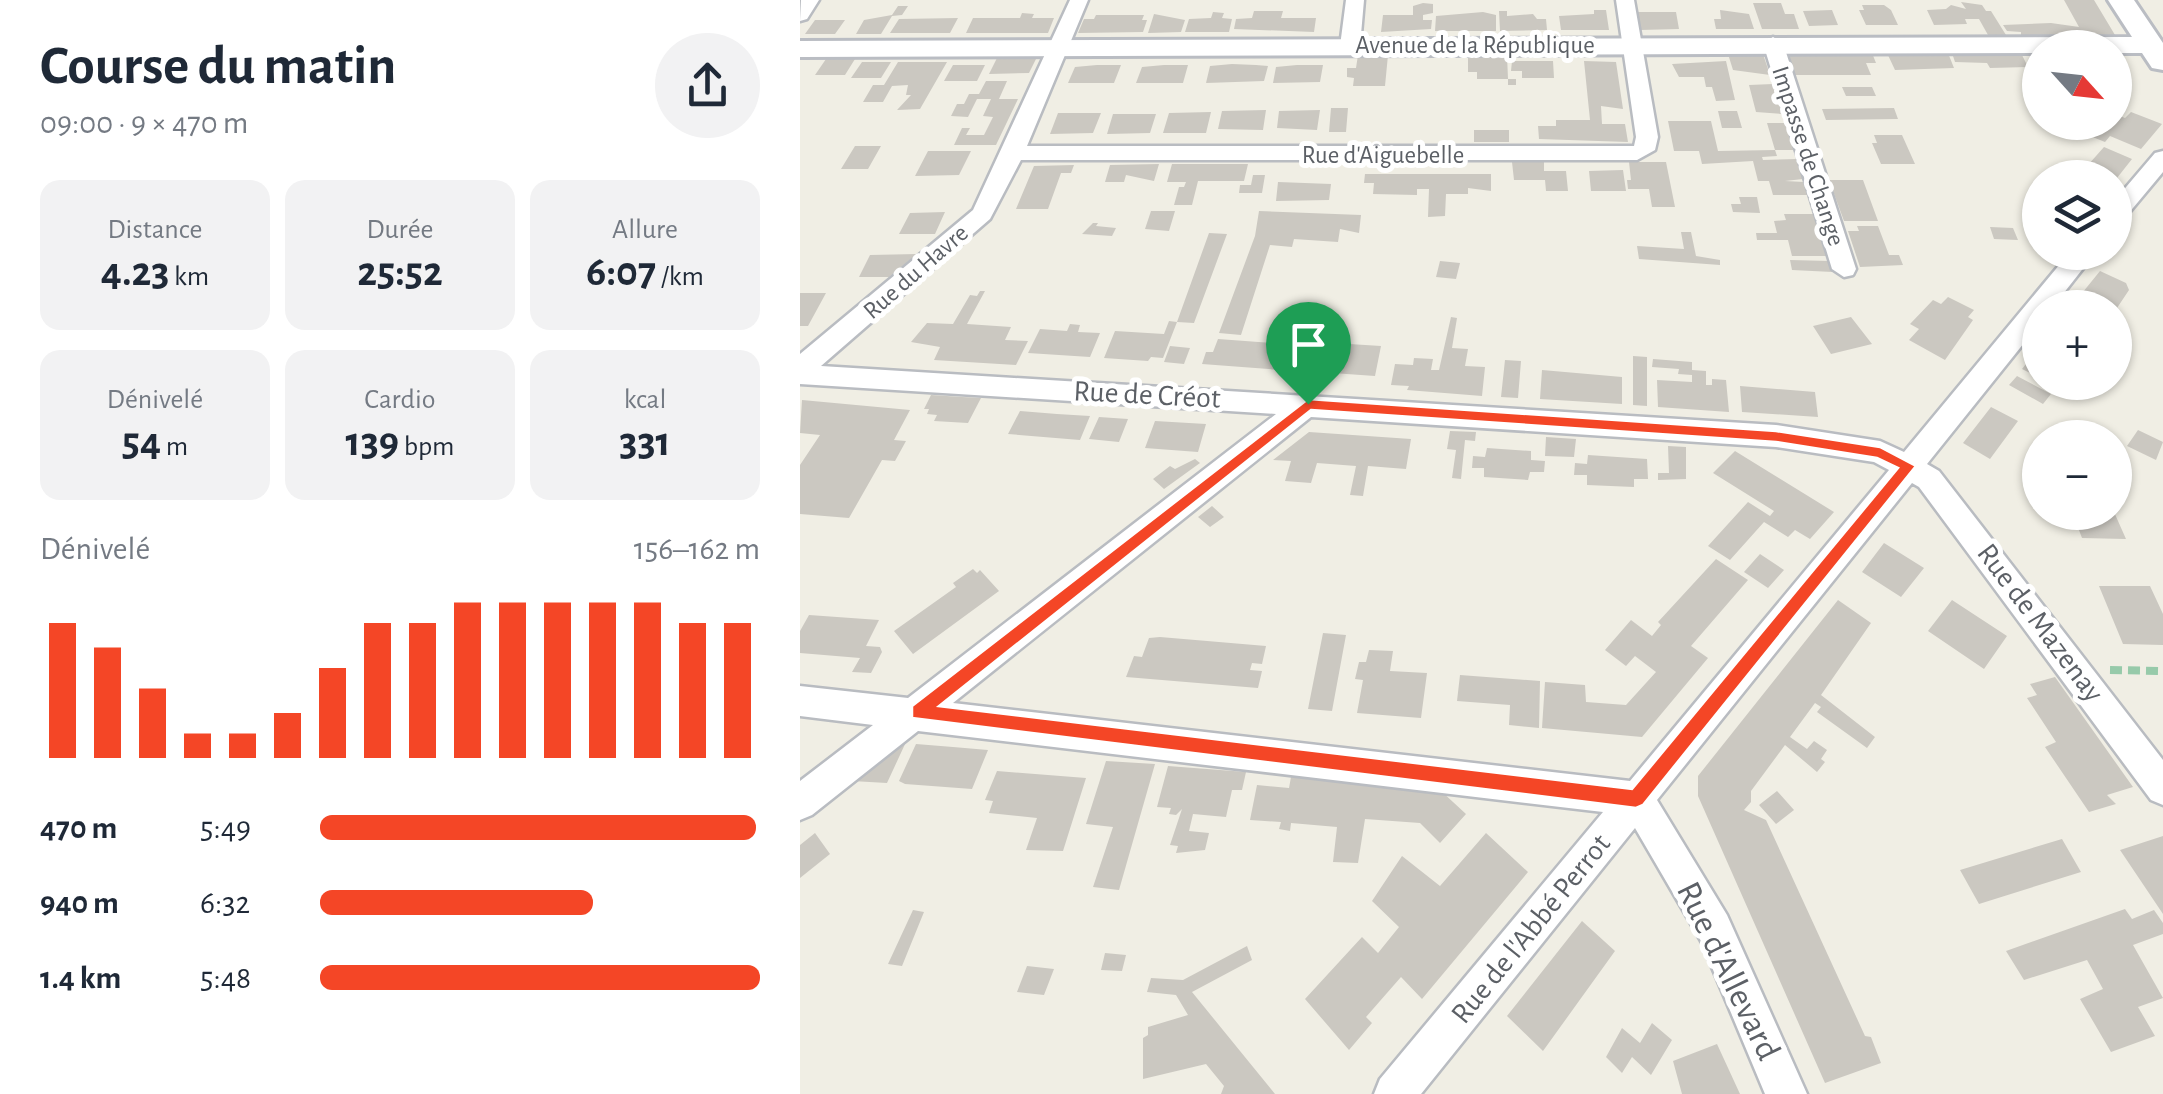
<!DOCTYPE html>
<html lang="fr">
<head>
<meta charset="utf-8">
<style>
  body { margin:0; font-family:"Alegreya Sans",sans-serif; background:#f2f2f3; color:#1f2937; height:100vh; display:flex; flex-direction:column; font-size:38px; white-space:nowrap }
  * { box-sizing:border-box; margin:0 }
  p { font-size:32px; color:#747a83 }
  .icon { flex:none; width:55px; height:55px; fill:none; stroke:currentColor; stroke-width:2; stroke-linecap:round; stroke-linejoin:round }
  .map { position:relative; flex:1; overflow:hidden }
  .details { display:flex; flex-direction:column; background:#fff; width:800px }
  .details>* { flex:none }
  .needle { width:65px; rotate:117deg }
  .controls { position:absolute; left:1222px; top:30px; display:grid; gap:20px }
  .controls a { display:grid; place-items:center; width:110px; height:110px; border-radius:50%; background:#fff; box-shadow:0 2px 8px #0004; font-size:50px }
  .pin { position:absolute; display:grid; place-items:center; width:85px; height:85px; color:#fff; margin:-102px -42px; border-radius:50% 50% 50% 0; rotate:-45deg; box-shadow:0 0 10px #0007 }
  .pin .icon { rotate:45deg }
  .round { display:grid; place-items:center; flex:none; width:105px; height:105px; border-radius:52px; background:#f2f2f3 }
  .summary { display:flex; align-items:center; justify-content:space-between; height:170px; padding:0 40px }
  h1 { font-size:55px; font-weight:700; line-height:75px }
  .stats { display:grid; grid-template-columns:repeat(3,1fr); gap:15px; height:170px; padding:10px 40px }
  .stats div { display:grid; align-content:center; border-radius:20px; background:#f2f2f3; text-align:center }
  .stats b { font-size:42px; font-weight:700 }
  .stats small { font-size:28px; font-weight:400 }
  .stats p { font-size:28px }
  .chart { height:280px; padding:20px 40px }
  .chart p { display:flex; justify-content:space-between }
  .chart svg { width:100%; height:180px; margin-top:10px; stroke:#f44626; stroke-width:6 }
  ul { padding:0 40px; list-style:none; font-size:32px }
  li { display:grid; grid-template-columns:160px 120px 1fr; align-items:center; height:75px }
  li i { height:25px; border-radius:12px; background:#f44626 }
  main { display:flex; flex:1; min-height:0 }
  .map>svg:first-child { display:block }
  .building { fill:#cbc8c1 }
  .lines { fill:none; stroke-linecap:round; stroke-linejoin:round }
  .street-casing { stroke:#b9bcc1; stroke-width:5 }
  .secondary-casing { stroke:#babdc3; stroke-width:6 }
  .path { stroke:#97caaa; stroke-width:8; stroke-dasharray:12 6; stroke-linecap:butt }
  .street { fill:#fff; fill-rule:evenodd }
  .secondary { fill:#fff; fill-rule:evenodd }
  .route { fill:#f44626; stroke:#fff; stroke-width:2.5; fill-rule:evenodd }
  .labels { text-anchor:middle; dominant-baseline:central; stroke-width:10; stroke-linejoin:round; paint-order:stroke }
  .far-street-label { font-size:25px; fill:#5c6066; stroke:#fff }
  .street-label { font-size:30px; fill:#5c6066; stroke:#fff }
  .near-street-label { font-size:35px; fill:#5c6066; stroke:#fff }
</style>
</head>
<body>
<main>
<section class="details">
<div class="summary"><div><h1>Course du matin</h1><p>09:00 · 9 × 470 m</p></div><a class="round"><svg class="icon" aria-label="share" viewBox="0 0 24 24"><path d="M12 15V3M7 8l5-5 5 5M5 13v7h14v-7"/></svg></a></div>
<div class="stats">
<div><p>Distance</p><b>4.23<small> km</small></b></div>
<div><p>Durée</p><b>25:52</b></div>
<div><p>Allure</p><b>6:07<small> /km</small></b></div>
</div>
<div class="stats">
<div><p>Dénivelé</p><b>54<small> m</small></b></div>
<div><p>Cardio</p><b>139<small> bpm</small></b></div>
<div><p>kcal</p><b>331</b></div>
</div>
<div class="chart"><p><span>Dénivelé</span>156–162 m</p>
<svg viewBox="0 0 160 44" preserveAspectRatio="none"><path d="M5 44V11M15 44V17M25 44V27M35 44V38M45 44V38M55 44V33M65 44V22M75 44V11M85 44V11M95 44V6M105 44V6M115 44V6M125 44V6M135 44V6M145 44V11M155 44V11"/></svg>
</div>
<ul>
<li><b>470 m</b>5:49<i style="width:99%"></i></li>
<li><b>940 m</b>6:32<i style="width:62%"></i></li>
<li><b>1.4 km</b>5:48<i style="width:100%"></i></li>
</ul>
</section>
<div class="map">
<svg width="1363" height="1094" viewBox="0 0 1363 1094">
  <rect width="100%" height="100%" fill="#f0eee4"/>
  <path class="building" d="M1264 0H1294L1315 35H1221V32L1207 31 1203 25 1251 23 1279 27Z
    M1161 2 1182 5 1186 11H1191L1206 35H1188L1179 19H1165L1167 24 1134 25 1127 10 1146 9 1151 5 1166 9Z
    M623 3 633 4V13L623 15V20H632L631 29 581 32 583 15H613V6Z
    M953 3H981L985 14H994L999 29H962Z
    M1062 5H1084L1091 10 1098 25H1066L1059 10H1064Z
    M98 6H108L102 15 92 16 81 34H56L64 20 92 15Z
    M794 10H806L809 30H761L759 16 794 14Z
    M920 10 949 14 954 29H916L914 19H921Z
    M1032 10 1038 25 1009 26 1003 11Z
    M454 11H483L481 18H516L514 32 434 29 436 19 452 18Z
    M699 11H707V16L733 14 737 19H746L747 30 700 31Z
    M413 12 424 13 422 18 432 19 429 32H385L389 19 411 18Z
    M683 12 696 15V31H635L636 16Z
    M837 12H876L879 29 840 30Z
    M222 13 234 14 232 18H254L248 33H166L173 18H220Z
    M354 14 385 20 381 32 348 33Z
    M296 15H344L342 20H347L343 32 278 33 284 19H294Z
    M158 18 150 33H90L99 19Z
    M15 20H45L35 34H5Z
    M1072 53 1076 63H1066L1071 75H993L986 54Z
    M1087 53H1148L1154 68 1095 70Z
    M1152 53H1221L1228 67 1190 68 1187 63 1155 62Z
    M928 54H963L970 75 933 70Z
    M558 55H588L585 86H553L554 78 547 77V68H556Z
    M668 55H707L708 79H716V85H708V79H677V72H668Z
    M237 57 229 73 189 74 197 58Z
    M26 59H55L45 75H15Z
    M712 61H753L754 78H722V71H711Z
    M784 61 816 62 823 109 801 106 802 124H825L828 142 739 139 738 126H756V120H790Z
    M926 61 935 100 916 101 912 87H906L904 77H879L872 64Z
    M62 62H91L81 78H51Z
    M98 62H147L120 109 97 110 111 95H106L108 85 92 86 83 102H63L73 85H84Z
    M432 64 456 65 468 66 464 81 406 83 410 66Z
    M153 65H185L177 81H144Z
    M297 65H321L314 83H268L275 67Z
    M364 65H388L383 83H336L342 67Z
    M497 65H523L520 82 473 83 476 67Z
    M186 81H207L199 99H218L196 145H154L162 128H170L166 135H184L193 117 183 116 191 99H177L168 117 151 116 157 104H164L169 94H179Z
    M973 84 982 114 956 112 949 85Z
    M1042 87H1072L1076 96H1046Z
    M531 108H548L546 132H529Z
    M1094 108 1098 119 1026 120 1022 109Z
    M466 110 463 130 418 129 422 111Z
    M520 110 517 130 477 128 479 111Z
    M918 111H937L942 128H922Z
    M411 112 406 133H363L369 113Z
    M1331 112 1362 124 1341 149 1310 136 1305 142 1285 134 1290 128 1300 132 1308 122H1315V114L1325 118Z
    M258 113H301L293 133 250 134Z
    M313 114H356L350 133 307 134Z
    M868 121H911L918 151 975 150 977 156 962 157 963 160 997 159 1003 179 985 181 1004 182 1008 195H973L969 181H958L953 161 902 164 899 151H874Z
    M967 123H985L994 150H975Z
    M674 130H709V142H674Z
    M1074 135H1102L1115 164H1081L1072 143H1077Z
    M55 146H81L68 169H41Z
    M1304 147 1332 159 1317 178H1288L1296 168 1288 165Z
    M128 151H171L159 175 115 176Z
    M712 162H744V171H766L768 191H746L745 180H714Z
    M829 162H866L875 207H852L849 189H828L827 180H831Z
    M359 164 354 181 326 175 324 182H305L310 165Z
    M372 164H448L444 181H398L392 205H374L379 187H384L386 182H367Z
    M274 165 271 173H261L248 209H216L234 166Z
    M823 170 826 191H791L789 171Z
    M565 174H691V191L668 188V194H646L645 216 628 217 629 189H617V195L573 194 574 183H564Z
    M453 175H465L462 193H439L440 185H451Z
    M1029 180H1063L1078 221H1044Z
    M478 182 531 184 529 200 476 201Z
    M939 197H957L960 213 933 212 931 204H941Z
    M351 211H375L369 231 345 229Z
    M459 211 561 215 559 233 540 229 538 242 494 239 492 247 470 245 441 335 419 333 455 236Z
    M145 212 135 234H99L110 213Z
    M984 214H1014L1028 256H992L988 240H957L956 233H977L974 221 986 220Z
    M293 223H298L296 226 316 228 312 236 282 234Z
    M1057 226H1078L1089 255H1099L1103 265 1060 267 1048 231H1059Z
    M1190 227 1213 228 1218 240 1194 239Z
    M881 232H891L896 256 920 260V265L839 259 837 246 884 249Z
    M409 233 427 234 394 323 377 322 363 358 351 357 348 361 304 358 315 331 364 334 369 321 377 322Z
    M117 254 89 277H59L70 255Z
    M990 260 1030 261 1033 272 992 270Z
    M640 261 660 263 656 279 636 277Z
    M1300 271 1326 283 1329 290 1317 308H1270Z
    M180 291H185L167 324 211 327 205 340 228 341 216 365 134 360 140 347 111 342 127 323 153 324 170 295 177 296Z
    M0 293H26L8 326H0Z
    M1148 297 1174 310 1168 317 1173 320 1145 360 1109 340 1119 329 1110 324 1133 300 1141 304Z
    M651 317 657 318 652 348 668 349 665 366 685 367 682 396 607 390 609 386 591 385 595 364 613 365 614 358 633 359 631 370H639Z
    M1051 317 1072 344 1031 354 1013 326Z
    M270 324 280 325 278 332 300 333 290 357 228 353 240 329 267 331Z
    M418 339 501 345 502 341 581 346 575 376 504 371 501 384 491 383 494 371 402 364 406 352H413Z
    M370 346 390 348 384 364 364 362Z
    M1240 346V378L1222 369Z
    M833 356 847 357V406L833 405Z
    M853 359 892 362V370L906 371V385H912V379L926 380 929 412 858 407 857 380 892 382V375L878 374 879 369 852 367Z
    M705 360 721 361 718 398 701 397Z
    M742 370 822 377V404L740 399Z
    M1217 376 1251 394 1243 404 1209 385Z
    M940 386 1015 392 1018 417 942 412Z
    M131 395 162 397 181 398 168 423 134 421 137 415 127 414 129 409H124Z
    M2 400 110 410 94 440 106 441 95 461 82 460 49 518 0 514V465L20 435 0 433Z
    M1191 407 1218 421 1190 459 1163 443Z
    M220 411 257 414 290 416 280 440 208 434Z
    M299 417 328 419 319 442 289 439Z
    M355 421 406 424 398 452 345 448Z
    M1338 430 1363 442 1356 460 1327 446Z
    M650 431 676 432 675 441 665 440 661 479 652 478 656 450 647 449Z
    M509 432 611 439 606 469 568 466 563 496 550 495 556 466 517 463 511 483 485 481 491 461 473 460Z
    M746 437 776 439 774 457 745 456Z
    M868 446 886 447V479L858 480V473H869Z
    M687 448 731 451V460L745 461 744 472H730L728 480 684 477V468H672L673 456 685 457Z
    M935 451 969 472 1034 512 1010 539 995 530 988 537 964 522 930 560 908 546 948 502 970 516 974 511 913 473Z
    M788 455 847 459 848 479H834V487L787 485V475H774L775 463 787 464Z
    M395 459 400 463 364 489 353 479 370 466 375 469Z
    M412 506 424 517 410 527 398 517Z
    M1272 512H1314L1326 539 1282 538Z
    M1084 543 1124 568 1101 597 1062 572Z
    M960 554 984 570 968 588 944 572Z
    M916 559 948 580 891 646 908 658 842 737 742 728 745 682 785 685 786 702 826 705 856 672 835 656 826 666 805 650 831 620 852 636 861 625 858 622Z
    M173 569 177 573 180 570 199 591 113 654 94 631 156 587 153 583Z
    M1299 586H1350L1363 614V645L1323 644Z
    M1038 600 1071 623 1021 695 1075 737 1067 748 1017 712 1021 707 1015 703 990 737 1007 749 1014 741 1027 750 1021 759 1025 762 1017 772 985 745 951 791V802L944 810 966 820 1065 1036 1071 1037 1081 1063 1025 1083 898 796V776Z
    M1152 600 1207 636 1184 669 1128 631Z
    M9 615 79 620 66 646 80 647 82 652 71 673 52 672 60 658 0 653V631Z
    M523 633 546 635 532 711 508 709Z
    M360 637 466 646 462 664 452 663 450 670 462 671 458 688 326 677 334 656 342 657 349 638Z
    M569 650 593 651 590 671 627 673 621 718 557 713 563 680 555 679 559 662H566Z
    M660 675 740 681 739 728 709 725 710 705 657 701Z
    M1255 677 1333 787 1307 795 1316 804 1289 812 1245 747 1256 742 1227 698 1237 695 1230 684Z
    M102 742H106L87 783 52 781Z
    M116 744 153 747 188 750 172 789 105 784 99 781Z
    M306 761 355 764 319 890 293 887 313 827 286 824Z
    M368 766 446 772 442 790H432L426 817 393 814 389 831 409 833 405 850 376 853 378 846 370 845 382 809 376 815 369 814 371 808 357 807Z
    M197 771 286 778 263 851 226 850 237 818 189 813 193 801 185 800Z
    M491 777 640 790 666 814 640 843 620 823 565 819 558 863 533 862 537 827 491 823 490 831 479 829 481 822 450 820 457 785 489 788Z
    M977 791 994 810 976 824 959 805Z
    M15 833 30 854 0 878V845Z
    M686 833 728 872 622 999 601 977 566 1017 572 1023 549 1050 505 999 562 937 578 953 599 927 572 901 602 856 640 886Z
    M1363 836V914L1320 850Z
    M1262 839 1281 872 1179 904 1160 870Z
    M1325 909 1332 919 1354 910 1363 923V934L1333 945 1363 998 1338 1007 1355 1036 1311 1052 1280 999 1303 989 1287 960 1224 980 1206 951Z
    M113 910 124 912 102 966 88 964Z
    M782 921 815 951 743 1051 707 1016Z
    M447 946 452 960 392 992 475 1094H421L424 1086 406 1064 343 1079V1038L348 1035V1027L388 1015 376 995 347 992 351 978 383 980Z
    M305 953 326 955 322 971 301 970Z
    M227 966 254 969 244 995 217 992Z
    M852 1023 872 1040 851 1075 832 1057 822 1073 806 1057 822 1028 840 1043Z
    M917 1044 940 1094H882L873 1061Z"/>
  <g class="lines">
    <g class="street-casing">
      <path id="street" d="M19 0 7 19 0 21 1 0Z
        M270 0H288L227 146H834L836 137 816 0H834L858 137 855 150 837 160H221L190 219 21 366 976 425 1080 441 1104 452 1270 252H1296L1252 308H1240V323L1127 464 1139 471 1363 760V805L1351 800 1119 487 1112 483 857 800 927 915 1007 1094H965L901 941 835 828 621 1094H574L580 1079 803 812 118 731 12 815 0 820V781L73 725 0 716V686L108 698 476 414 0 384V354L173 210ZM511 417 976 447 1074 462 1089 470 830 781 153 703Z
        M546 0H564L560 46 550 52 540 46Z
        M973 37 983 43 1056 269 1053 275 1044 277 1032 269 963 43Z
        M1363 151V172L1323 220 1315 222V200L1355 153Z"/>
    </g>
    <g class="secondary-casing">
      <path id="secondary" d="M1308 0H1334L1363 43V70L1352 68 1342 53H1315V48H1240V53L0 57V41L1332 37Z"/>
    </g>
    <path class="path" d="M1310 670 1363 671"/>
    <use href="#street" class="street"/>
    <use href="#secondary" class="secondary"/>
  </g>
  <path class="route" d="M508 399 976 431 1080 447 1116 466 843 805 836 808 112 718V706ZM511 410 976 442 1077 458 1098 468 832 789 139 706Z"/>
  <g class="labels">
    <g class="far-street-label">
      <text x="675" y="45">Avenue de la République</text>
      <text x="583" y="155">Rue d'Aiguebelle</text>
      <text transform="translate(1008 156) rotate(72)">Impasse de Change</text>
      <text transform="translate(116 272) rotate(-41)">Rue du Havre</text>
    </g>
    <g class="street-label">
      <text transform="translate(347 395) rotate(3)">Rue de Créot</text>
      <text transform="translate(1240 623) rotate(53)">Rue de Mazenay</text>
      <text transform="translate(731 929) rotate(-51)">Rue de l'Abbé Perrot</text>
    </g>
    <g class="near-street-label">
      <text transform="translate(928 971) rotate(64)">Rue d'Allevard</text>
    </g>
  </g>
</svg>
<div class="controls">
<a><svg class="needle" viewBox="-14 -14 28 28"><path d="M0-13l5 13h-10z" fill="#e53935"/><path d="M0 13l5-13h-10z" fill="#747a83"/></svg></a>
<a><svg class="icon" aria-label="layers" viewBox="0 0 24 24"><path d="M12 4l9 5-9 5-9-5zM3 14l9 5 9-5"/></svg></a>
<a>+</a>
<a>−</a>
</div>
<div class="pin" style="left:508px;top:404px;background:#1e9e55"><svg class="icon" aria-label="arrive" viewBox="0 0 24 24"><path d="M6 21V4h12l-3 4 3 4H6"/></svg></div>
</div>
</main>
</body>
</html>
